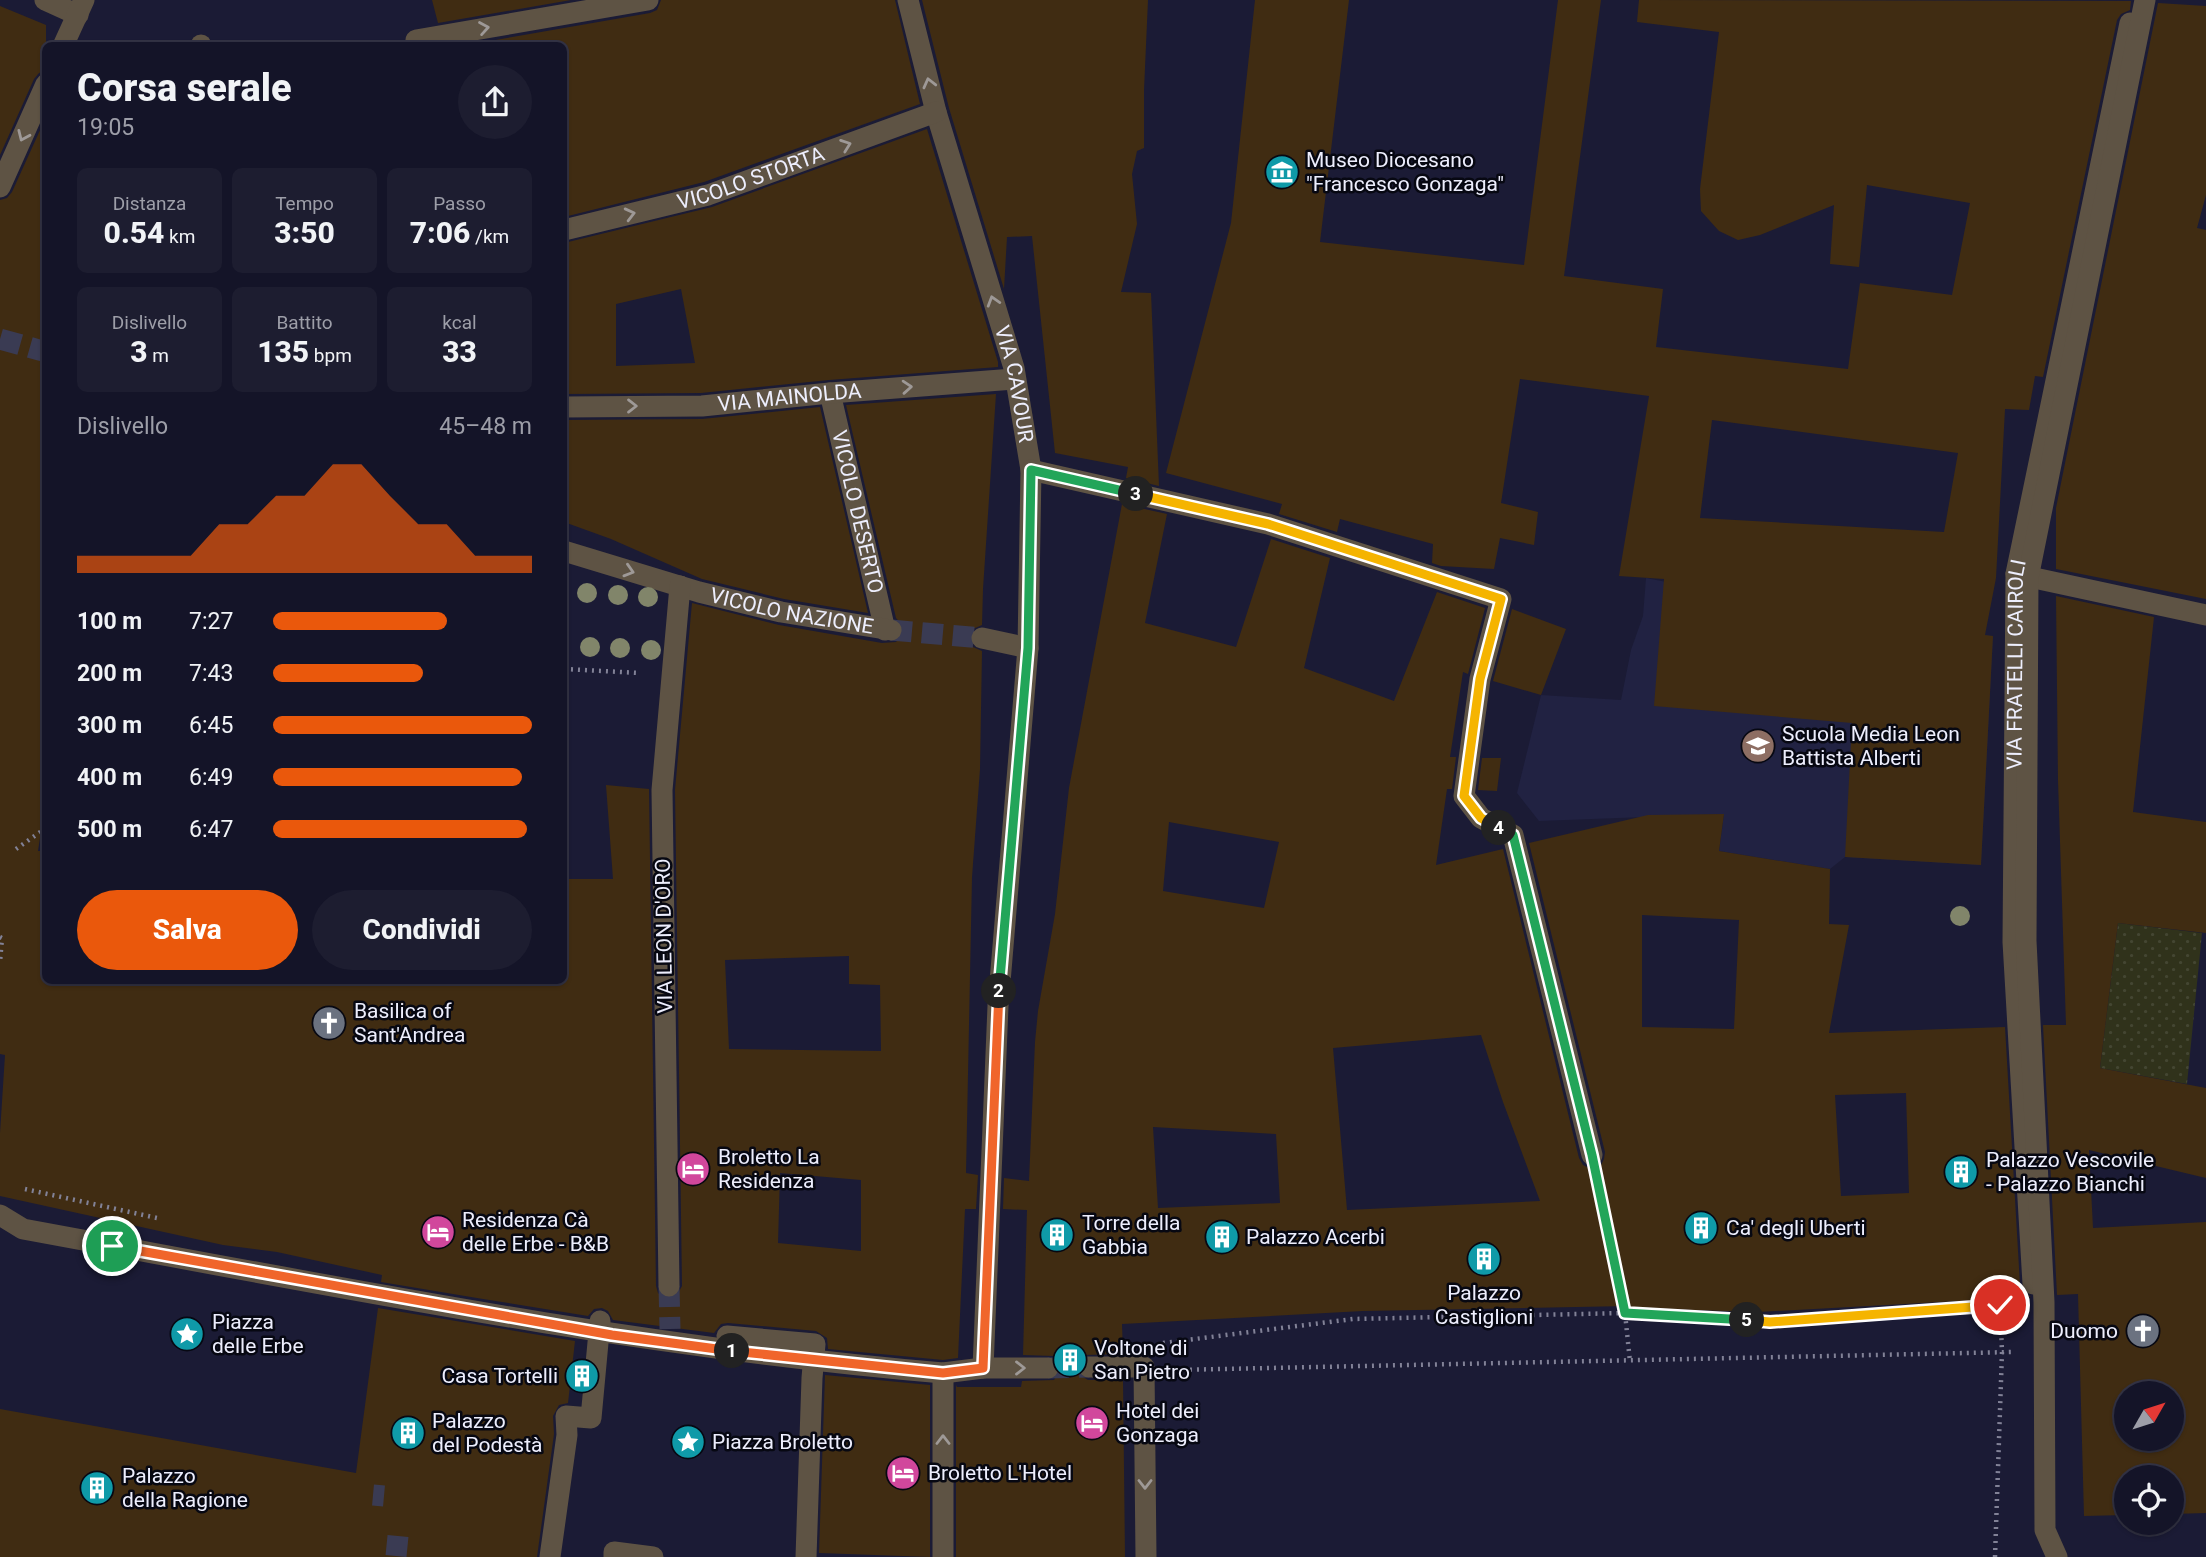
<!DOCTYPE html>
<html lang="it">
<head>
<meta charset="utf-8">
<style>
  body { margin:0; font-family:Roboto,sans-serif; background:#1d1d30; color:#f1f3f6; height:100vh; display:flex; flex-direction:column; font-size:26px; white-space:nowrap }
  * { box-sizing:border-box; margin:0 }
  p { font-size:23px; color:#9d9ea8 }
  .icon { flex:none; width:38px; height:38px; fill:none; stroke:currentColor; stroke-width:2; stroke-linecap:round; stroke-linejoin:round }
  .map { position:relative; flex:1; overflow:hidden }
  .panel { position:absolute; left:42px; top:42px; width:525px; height:942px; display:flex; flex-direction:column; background:#141428; border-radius:10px; box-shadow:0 2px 5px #0004,0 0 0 2px #333345 }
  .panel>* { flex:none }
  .needle { width:46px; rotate:51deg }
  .buttons { position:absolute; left:2114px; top:1381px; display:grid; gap:14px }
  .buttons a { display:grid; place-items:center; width:70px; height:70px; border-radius:50%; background:#141428; box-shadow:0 2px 5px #0004,0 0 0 2px #333345; font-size:35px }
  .pin { position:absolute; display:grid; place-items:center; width:60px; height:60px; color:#fff; margin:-30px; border:4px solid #fff; border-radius:50%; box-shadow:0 2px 7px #0007 }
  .km { position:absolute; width:35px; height:35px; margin:-18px; border-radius:50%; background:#222; color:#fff; font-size:19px; line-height:35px; text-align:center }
  .round { display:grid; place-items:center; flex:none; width:74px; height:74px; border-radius:37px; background:#1d1d30 }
  .head { display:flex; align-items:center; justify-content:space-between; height:119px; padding:0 35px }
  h1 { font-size:38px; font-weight:800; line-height:52px }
  .stats { display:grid; grid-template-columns:repeat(3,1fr); gap:10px; height:119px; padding:7px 35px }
  .stats div { display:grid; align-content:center; border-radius:10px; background:#1d1d30; text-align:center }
  .stats b { font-size:30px; font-weight:800 }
  .stats small { font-size:19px; font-weight:400 }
  .stats p { font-size:19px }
  .chart { height:196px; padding:14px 35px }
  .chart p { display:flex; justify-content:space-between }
  .chart svg { width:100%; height:126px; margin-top:7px; fill:#ea580c; opacity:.7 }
  .cta { display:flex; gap:14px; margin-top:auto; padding:14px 35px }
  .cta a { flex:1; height:80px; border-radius:42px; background:#ea580c; color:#fff; font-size:28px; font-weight:800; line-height:80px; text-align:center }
  .cta a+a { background:#1d1d30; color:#f1f3f6 }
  ul { padding:0 35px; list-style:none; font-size:23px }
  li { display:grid; grid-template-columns:112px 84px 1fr; align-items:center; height:52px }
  li i { height:18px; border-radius:9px; background:#ea580c }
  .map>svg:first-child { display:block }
  .built { fill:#212242 }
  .garden { fill:url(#garden-dots) }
  .building { fill:#402c12; fill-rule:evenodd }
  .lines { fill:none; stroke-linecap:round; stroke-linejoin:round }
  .street-tunnel { stroke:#3a3b53; stroke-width:21; stroke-dasharray:21 10; stroke-linecap:butt }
  .path { stroke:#828297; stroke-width:4.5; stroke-dasharray:2 5; stroke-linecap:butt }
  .lane { stroke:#5e5344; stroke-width:21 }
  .street { stroke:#5e5344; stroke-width:21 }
  .tree { fill:#81856a }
  .oneway { stroke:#9e9997 }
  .split-1-casing { stroke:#fff; stroke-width:14 }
  .split-2-casing { stroke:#fff; stroke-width:14 }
  .split-3-casing { stroke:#fff; stroke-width:14 }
  .split-4-casing { stroke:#fff; stroke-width:14 }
  .split-5-casing { stroke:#fff; stroke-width:14 }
  .split-6-casing { stroke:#fff; stroke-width:14 }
  .split-1 { stroke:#f0652b; stroke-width:9 }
  .split-2 { stroke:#f0652b; stroke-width:9 }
  .split-3 { stroke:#22a559; stroke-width:9 }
  .split-4 { stroke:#f5b400; stroke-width:9 }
  .split-5 { stroke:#22a559; stroke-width:9 }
  .split-6 { stroke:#f5b400; stroke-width:9 }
  .labels { text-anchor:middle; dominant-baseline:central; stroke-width:5; stroke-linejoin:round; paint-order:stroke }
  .poi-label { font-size:21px; fill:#edeefd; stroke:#070812; text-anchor:start }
  .street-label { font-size:21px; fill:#edeefd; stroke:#070812 }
</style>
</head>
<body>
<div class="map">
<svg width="2206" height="1557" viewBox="0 0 2206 1557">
  <defs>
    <pattern id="garden-dots" width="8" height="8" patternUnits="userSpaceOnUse" patternTransform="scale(1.75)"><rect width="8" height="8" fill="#30321b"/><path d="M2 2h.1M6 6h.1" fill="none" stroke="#444632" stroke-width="1.8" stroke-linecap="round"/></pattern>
  </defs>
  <rect width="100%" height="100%" fill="#1b1b35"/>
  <path class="built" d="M1646 578 1916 631 1993 636 1981 865 1845 857 1830 869 1719 851 1724 814 1539 821 1517 793 1541 695 1621 700 1631 650 1643 616Z"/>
  <path class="garden" d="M2118 923 2202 933 2187 1084 2100 1068Z"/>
  <path class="building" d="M432 0H571L438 23Z
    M661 0H895L920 104 704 182 564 217V46H461L650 13 657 10Z
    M922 0H1148L1144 90V148L1137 151 1132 174 1137 224 1121 292 1151 293 1159 486 1126 478 1128 467 1055 453 1032 236 1007 237 1004 289 949 108Z
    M1255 0H1349L1320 242 1524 265 1558 0H1601L1564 276 1663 289 1656 347 1848 369 1860 283 1952 295 1970 203 1867 185 1859 267 1830 264 1834 205 1760 235 1738 240 1719 231 1701 211 1700 189 1719 32 1637 22 1639 0 2131 1 2130 10 2121 14 2117 20 2043 377 2035 376 2029 410 2005 409 1996 578 1985 635 1993 636 1981 865 1845 857 1852 723 1654 706 1664 579 1619 576 1649 396 1520 379 1501 503 1538 512 1534 545 1500 538 1494 569 1441 566 1432 563 1433 544 1340 519 1337 532 1279 514 1282 504 1166 473 1231 223ZM1712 420 1958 453 1944 532 1700 518Z
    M2158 3 2206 6V195L2197 228 2206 230V599L2056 569V508Z
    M0 6 46 25V71L39 73 34 79 0 155Z
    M46 117V799L38 851H46V980H564V879H613L606 785 649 789 656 1286 658 1293 663 1298 676 1297 682 1286 675 790 692 603 779 625 882 643 896 642 904 633 903 626 896 618 846 405 996 394 983 589 982 625 973 629 969 636 973 647 982 651 980 769 972 877 966 1173 978 1175 976 1209H965L958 1358 943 1360 828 1349 827 1338 816 1331 728 1323 721 1324 714 1333 613 1320 608 1311 602 1308 594 1309 588 1316 483 1299 381 1282 382 1275 277 1252 223 1245 0 1196V1133L5 1055 0 1054V200L7 198 12 192ZM849 956V984L880 985 881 1051 729 1049 725 960ZM780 1173 861 1180V1251L778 1243Z
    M927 129 998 362V367L829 380 701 393 564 394V243L712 207ZM681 289 695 363 616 366V304Z
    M820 407 868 613 784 599 702 579 611 539 564 522V420L702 419Z
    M1122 504 1167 514 1145 623 1236 647 1271 539 1330 558 1304 668 1394 701 1437 592 1485 608 1468 674 1463 672 1450 757H1456L1452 789H1447L1436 865 1503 849 1579 1158 1583 1165 1589 1168 1601 1165 1604 1159 1605 1152 1529 843 1648 815 1724 814 1719 851 1830 869 1829 924 1849 925 1829 1033 2005 1027 2020 1285 2022 1292 2031 1297 1758 1312 1630 1308 1629 1306 1363 1311 1122 1324 1123 1354 1083 1355 1077 1361 1076 1368 1078 1374 1088 1380H1123L1125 1557H956V1385L957 1387H1021L1022 1381 1054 1380 1061 1369 1059 1361 1054 1356 1023 1355 1027 1210 1003 1209 1004 1178 1029 1181 1035 1042 1038 1011 1055 914 1069 788ZM1169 822 1279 842 1264 908 1163 891ZM1642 915 1739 920 1734 1029 1642 1027ZM1481 1035 1503 1102 1540 1201 1347 1210 1333 1048ZM1906 1093 1909 1193 1841 1196 1835 1095ZM1153 1127 1276 1134 1280 1203 1158 1208Z
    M2056 596 2154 617 2133 812 2206 822V933L2118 923 2100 1068 2206 1088V1178L2089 1150 2093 1228 2206 1222V1513L2172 1514V1477H2126V1515L2084 1516 2078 1294 2057 1295 2043 1025H2066L2058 780ZM2126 1393H2172V1438H2126Z
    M1512 609 1566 629 1541 695 1493 681Z
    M1482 758H1501L1497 791 1478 790Z
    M378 1308 575 1341 568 1403 559 1405 553 1416 554 1434 537 1557H0V1409L356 1473Z
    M825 1375 930 1385V1557L819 1553Z"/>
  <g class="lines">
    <path class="street-tunnel" d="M0 339 46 352
      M891 630 982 638
      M669 1286 670 1329
      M1048 1368 1089 1367
      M373 1495 384 1496
      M396 1556 398 1536"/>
    <path class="path" d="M564 669 640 673
      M16 849 46 828
      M0 937 2 938 0 962
      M1598 1184 1625 1313 1630 1362
      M25 1189 157 1218
      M1163 1343 1353 1319 1625 1313 1770 1322 2010 1304
      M1176 1370 2014 1352
      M1995 1557 2002 1352 2000 1305"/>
    <path class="lane" id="s1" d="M2033 1284 2013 942 2016 574 2130 23"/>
    <g class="street">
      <path d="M45 0 78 15"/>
      <path id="s2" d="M908 0 936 112 1014 368 1031 470 1028 648 998 1006 983 1368"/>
      <path d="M416 40 648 0"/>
      <path d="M201 45V46"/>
      <path d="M63 46 84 0"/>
      <path d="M0 187 46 84"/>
      <path id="s3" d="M564 230 708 195 936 112"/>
      <path id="s4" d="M830 393 885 630"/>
      <path id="s5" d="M564 407 702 406 830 393 1014 379"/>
      <path d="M1031 470 1268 524 1501 599 1480 679 1464 796 1481 818 1513 835 1592 1155"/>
      <path id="s6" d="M564 551 699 592 781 612 891 630"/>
      <path d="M2016 574 2206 615"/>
      <path d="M982 638 1028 648"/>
      <path d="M0 1215 23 1229C328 1285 633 1347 943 1373L983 1368H1048"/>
      <path d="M669 1286 662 790 680 586"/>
      <path d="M727 1336 815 1344 812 1378 806 1557"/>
      <path d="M1089 1367H1144L1146 1557"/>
      <path d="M550 1557 567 1435 566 1416 591 1418 600 1321"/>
      <path d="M614 1557V1552L653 1557"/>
      <path d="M943 1557V1373"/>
      <path d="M2057 1557 2045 1530 2044 1302 2026 941 2028 578 2145 0"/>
    </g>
  </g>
  <g class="tree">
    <circle cx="587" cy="593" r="10"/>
    <circle cx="618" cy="595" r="10"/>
    <circle cx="648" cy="597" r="10"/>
    <circle cx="590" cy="647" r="10"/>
    <circle cx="620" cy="648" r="10"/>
    <circle cx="651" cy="650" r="10"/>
    <circle cx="1960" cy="916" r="10"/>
  </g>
  <defs><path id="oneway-chevron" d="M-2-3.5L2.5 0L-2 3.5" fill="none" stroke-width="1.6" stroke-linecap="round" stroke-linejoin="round" transform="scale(1.75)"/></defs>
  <g class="oneway">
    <use href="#oneway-chevron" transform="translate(484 28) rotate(-10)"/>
    <use href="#oneway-chevron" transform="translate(929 83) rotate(-104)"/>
    <use href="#oneway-chevron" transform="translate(23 136) rotate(114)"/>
    <use href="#oneway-chevron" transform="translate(846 145) rotate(-20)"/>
    <use href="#oneway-chevron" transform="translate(630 214) rotate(-14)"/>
    <use href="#oneway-chevron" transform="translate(993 301) rotate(-107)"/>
    <use href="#oneway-chevron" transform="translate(907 387) rotate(-4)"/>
    <use href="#oneway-chevron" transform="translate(632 406)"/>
    <use href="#oneway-chevron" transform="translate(629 571) rotate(17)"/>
    <use href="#oneway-chevron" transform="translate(1020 1368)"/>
    <use href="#oneway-chevron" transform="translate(943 1440) rotate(-90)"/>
    <use href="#oneway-chevron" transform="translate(1145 1484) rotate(90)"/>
  </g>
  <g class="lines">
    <g class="split-1-casing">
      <path id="split-1" d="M112 1246 612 1335 732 1351"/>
    </g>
    <g class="split-2-casing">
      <path id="split-2" d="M732 1351 943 1373 983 1368 999 991"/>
    </g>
    <g class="split-3-casing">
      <path id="split-3" d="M999 991 1028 648 1031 470 1136 494"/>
    </g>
    <g class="split-4-casing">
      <path id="split-4" d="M1136 494 1268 524 1501 599 1480 679 1464 796 1481 818 1499 828"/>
    </g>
    <g class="split-5-casing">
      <path id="split-5" d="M1499 828 1513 835 1592 1155 1625 1313 1747 1320"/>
    </g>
    <g class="split-6-casing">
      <path id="split-6" d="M1747 1320 1770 1322 2000 1305"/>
    </g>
    <use href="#split-1" class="split-1"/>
    <use href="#split-2" class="split-2"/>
    <use href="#split-3" class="split-3"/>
    <use href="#split-4" class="split-4"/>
    <use href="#split-5" class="split-5"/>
    <use href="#split-6" class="split-6"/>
  </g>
  <defs>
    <g id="museum-disc" transform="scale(1.75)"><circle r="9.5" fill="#0f9aa8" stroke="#070812"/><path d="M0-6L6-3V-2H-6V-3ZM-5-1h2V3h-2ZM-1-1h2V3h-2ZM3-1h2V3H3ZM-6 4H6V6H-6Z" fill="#fff"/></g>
    <g id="school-disc" transform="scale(1.75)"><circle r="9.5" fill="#8d6e63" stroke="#070812"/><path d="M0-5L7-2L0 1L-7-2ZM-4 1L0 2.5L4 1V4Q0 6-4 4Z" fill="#fff"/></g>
    <g id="church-disc" transform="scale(1.75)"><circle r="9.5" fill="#6b7280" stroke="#070812"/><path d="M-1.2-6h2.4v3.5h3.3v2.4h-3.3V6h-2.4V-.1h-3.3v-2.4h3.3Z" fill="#fff"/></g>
    <g id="hotel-disc" transform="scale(1.75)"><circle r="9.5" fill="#d1479c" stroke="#070812"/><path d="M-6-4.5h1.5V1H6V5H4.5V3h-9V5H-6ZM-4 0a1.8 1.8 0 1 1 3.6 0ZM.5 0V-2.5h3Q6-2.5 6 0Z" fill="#fff"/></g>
    <g id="building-disc" transform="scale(1.75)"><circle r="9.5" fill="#0f9aa8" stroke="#070812"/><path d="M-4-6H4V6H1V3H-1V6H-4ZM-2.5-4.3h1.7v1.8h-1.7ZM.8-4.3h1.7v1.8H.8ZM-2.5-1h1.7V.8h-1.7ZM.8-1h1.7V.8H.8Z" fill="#fff"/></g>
    <g id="sight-disc" transform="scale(1.75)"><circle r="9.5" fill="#0f9aa8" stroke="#070812"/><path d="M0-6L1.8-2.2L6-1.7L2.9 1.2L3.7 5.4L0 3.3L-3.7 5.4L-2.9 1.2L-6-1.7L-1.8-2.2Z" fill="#fff"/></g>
  </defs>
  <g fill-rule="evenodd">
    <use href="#museum-disc" x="1282" y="172"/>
    <use href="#school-disc" x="1758" y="746"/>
    <use href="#church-disc" x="329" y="1023"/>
    <use href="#hotel-disc" x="693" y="1169"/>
    <use href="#building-disc" x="1961" y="1172"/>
    <use href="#building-disc" x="1701" y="1228"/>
    <use href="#hotel-disc" x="438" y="1232"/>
    <use href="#building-disc" x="1057" y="1235"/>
    <use href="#building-disc" x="1222" y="1237"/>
    <use href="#building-disc" x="1484" y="1259"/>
    <use href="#church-disc" x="2143" y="1331"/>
    <use href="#sight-disc" x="187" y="1334"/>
    <use href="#building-disc" x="1070" y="1360"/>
    <use href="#building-disc" x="582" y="1376"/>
    <use href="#hotel-disc" x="1092" y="1423"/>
    <use href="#building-disc" x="408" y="1433"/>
    <use href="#sight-disc" x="688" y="1442"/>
    <use href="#hotel-disc" x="903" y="1473"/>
    <use href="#building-disc" x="97" y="1488"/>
  </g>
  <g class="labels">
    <g class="poi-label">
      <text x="1306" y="160">Museo Diocesano<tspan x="1306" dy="24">"Francesco Gonzaga"</tspan></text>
      <text x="1782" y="734">Scuola Media Leon<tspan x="1782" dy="24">Battista Alberti</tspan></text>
      <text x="354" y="1011">Basilica of<tspan x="354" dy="24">Sant'Andrea</tspan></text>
      <text x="718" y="1157">Broletto La<tspan x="718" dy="24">Residenza</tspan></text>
      <text x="1986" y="1160">Palazzo Vescovile<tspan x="1986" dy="24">- Palazzo Bianchi</tspan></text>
      <text x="462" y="1220">Residenza Cà<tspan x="462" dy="24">delle Erbe - B&amp;B</tspan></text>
      <text x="1082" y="1223">Torre della<tspan x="1082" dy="24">Gabbia</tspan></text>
      <text x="1726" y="1228">Ca' degli Uberti</text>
      <text x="1246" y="1237">Palazzo Acerbi</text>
      <text x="1484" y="1293" text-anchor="middle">Palazzo<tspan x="1484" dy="24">Castiglioni</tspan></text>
      <text x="212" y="1322">Piazza<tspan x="212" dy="24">delle Erbe</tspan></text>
      <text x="2118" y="1331" text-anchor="end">Duomo</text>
      <text x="1094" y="1348">Voltone di<tspan x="1094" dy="24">San Pietro</tspan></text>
      <text x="558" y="1376" text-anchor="end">Casa Tortelli</text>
      <text x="1116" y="1411">Hotel dei<tspan x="1116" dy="24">Gonzaga</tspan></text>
      <text x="432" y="1421">Palazzo<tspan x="432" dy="24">del Podestà</tspan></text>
      <text x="712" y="1442">Piazza Broletto</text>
      <text x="928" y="1473">Broletto L'Hotel</text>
      <text x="122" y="1476">Palazzo<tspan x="122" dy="24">della Ragione</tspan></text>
    </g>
    <g class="street-label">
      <text stroke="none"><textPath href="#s3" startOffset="194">VICOLO STORTA</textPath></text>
      <text stroke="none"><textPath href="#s2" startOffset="399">VIA CAVOUR</textPath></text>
      <text stroke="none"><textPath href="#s5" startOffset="226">VIA MAINOLDA</textPath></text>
      <text stroke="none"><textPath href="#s4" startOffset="122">VICOLO DESERTO</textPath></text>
      <text stroke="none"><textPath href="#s6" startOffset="236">VICOLO NAZIONE</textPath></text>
      <text stroke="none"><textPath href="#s1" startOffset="620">VIA FRATELLI CAIROLI</textPath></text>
      <text transform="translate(664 936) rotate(-91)">VIA LEON D'ORO</text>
    </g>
  </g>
</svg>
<div class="buttons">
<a><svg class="needle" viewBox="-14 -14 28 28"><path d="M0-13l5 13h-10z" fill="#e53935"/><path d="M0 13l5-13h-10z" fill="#9d9ea8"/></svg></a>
<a><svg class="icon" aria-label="locate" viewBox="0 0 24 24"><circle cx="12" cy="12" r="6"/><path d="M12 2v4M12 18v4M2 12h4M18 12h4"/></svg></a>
</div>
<div class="pin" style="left:112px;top:1246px;background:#1e9e55"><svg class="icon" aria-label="arrive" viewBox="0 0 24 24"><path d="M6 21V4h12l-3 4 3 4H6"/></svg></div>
<div class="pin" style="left:2000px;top:1305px;background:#d93025"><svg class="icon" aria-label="check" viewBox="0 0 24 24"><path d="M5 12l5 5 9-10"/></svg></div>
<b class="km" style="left:732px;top:1351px">1</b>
<b class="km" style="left:999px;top:991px">2</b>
<b class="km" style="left:1136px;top:494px">3</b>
<b class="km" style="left:1499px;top:828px">4</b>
<b class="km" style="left:1747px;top:1320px">5</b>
<section class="panel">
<div class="head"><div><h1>Corsa serale</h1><p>19:05</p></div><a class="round"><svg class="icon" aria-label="share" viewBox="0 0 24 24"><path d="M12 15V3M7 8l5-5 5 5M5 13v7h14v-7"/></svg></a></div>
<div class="stats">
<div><p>Distanza</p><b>0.54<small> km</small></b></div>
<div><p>Tempo</p><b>3:50</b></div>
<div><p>Passo</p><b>7:06<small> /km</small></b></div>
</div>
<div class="stats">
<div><p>Dislivello</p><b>3<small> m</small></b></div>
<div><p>Battito</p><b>135<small> bpm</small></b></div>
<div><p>kcal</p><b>33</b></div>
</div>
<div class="chart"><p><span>Dislivello</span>45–48 m</p>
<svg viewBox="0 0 160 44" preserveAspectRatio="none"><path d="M0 44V38L10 38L20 38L30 38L40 38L50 27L60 27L70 17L80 17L90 6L100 6L110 17L120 27L130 27L140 38L150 38L160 38V44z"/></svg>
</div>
<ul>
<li><b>100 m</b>7:27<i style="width:67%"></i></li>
<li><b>200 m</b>7:43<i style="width:58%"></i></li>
<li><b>300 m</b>6:45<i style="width:100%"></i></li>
<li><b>400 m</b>6:49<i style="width:96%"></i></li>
<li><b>500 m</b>6:47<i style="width:98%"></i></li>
</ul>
<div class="cta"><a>Salva</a><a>Condividi</a></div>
</section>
</div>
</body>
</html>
